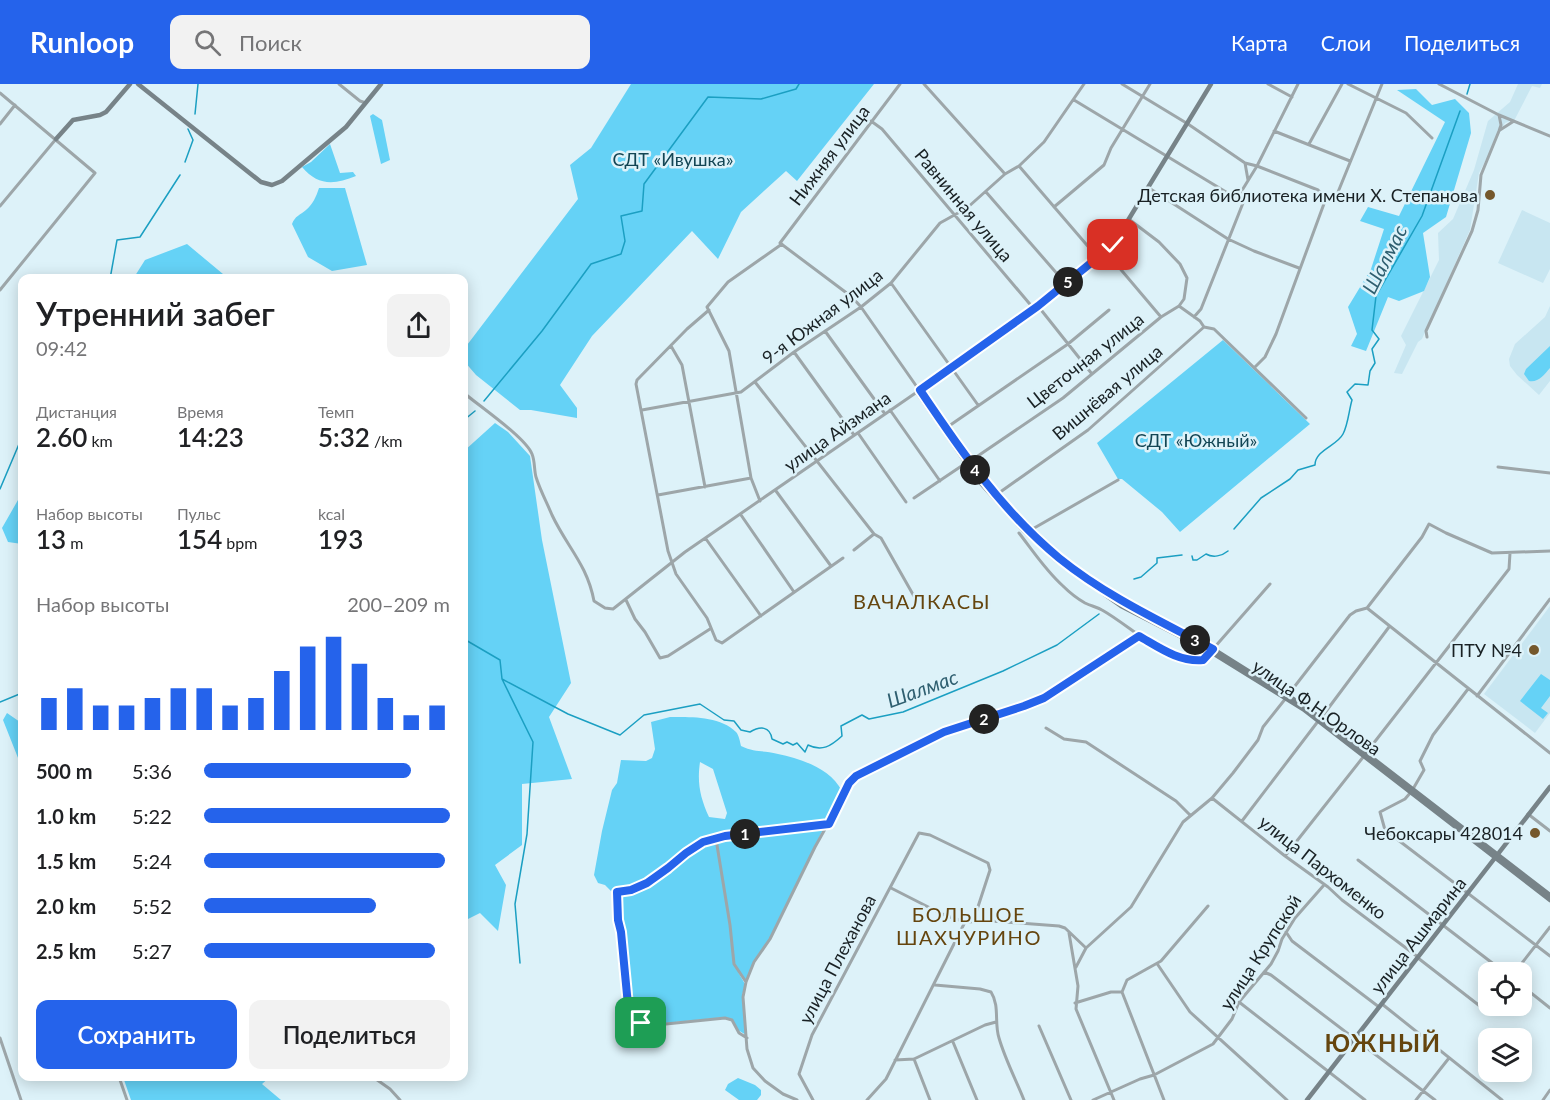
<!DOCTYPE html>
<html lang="ru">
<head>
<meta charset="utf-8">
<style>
  body { margin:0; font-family:Lato,sans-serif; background:#f2f2f2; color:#202124; height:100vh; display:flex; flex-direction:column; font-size:22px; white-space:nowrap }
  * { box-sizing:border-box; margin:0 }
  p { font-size:20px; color:#757577 }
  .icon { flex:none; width:33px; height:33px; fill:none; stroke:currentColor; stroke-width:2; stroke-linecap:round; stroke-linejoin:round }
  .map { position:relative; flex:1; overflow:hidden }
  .drawer { position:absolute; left:18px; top:190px; width:450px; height:807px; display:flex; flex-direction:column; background:#fff; border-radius:12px; box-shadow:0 3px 15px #0003 }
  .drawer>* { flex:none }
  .fabs { position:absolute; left:1478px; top:878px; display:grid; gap:12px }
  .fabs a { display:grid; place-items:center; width:54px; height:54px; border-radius:12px; background:#fff; box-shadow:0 3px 15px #0003; font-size:30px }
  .pin { position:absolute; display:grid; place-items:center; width:51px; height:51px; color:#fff; margin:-26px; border-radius:12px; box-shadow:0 3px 9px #0006 }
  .km { position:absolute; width:30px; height:30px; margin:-15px; border-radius:50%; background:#222; color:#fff; font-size:16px; line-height:30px; text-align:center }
  .round { display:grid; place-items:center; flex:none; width:63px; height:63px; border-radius:12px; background:#f2f2f2 }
  .overview { display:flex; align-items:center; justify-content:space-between; height:102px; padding:0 18px }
  h1 { font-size:33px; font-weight:600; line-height:45px }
  .stats { display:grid; grid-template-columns:repeat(3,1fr); gap:9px; height:102px; padding:6px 18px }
  .stats div { display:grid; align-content:center }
  .stats b { font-size:26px; font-weight:600 }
  .stats small { font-size:16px; font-weight:400 }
  .stats p { font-size:16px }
  .chart { height:168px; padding:12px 18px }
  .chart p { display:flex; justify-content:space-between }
  .chart svg { width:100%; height:108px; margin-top:6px; stroke:#2563eb; stroke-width:6 }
  .action { display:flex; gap:12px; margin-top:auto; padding:12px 18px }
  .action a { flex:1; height:69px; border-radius:12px; background:#2563eb; color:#fff; font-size:24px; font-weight:600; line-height:69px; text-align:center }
  .action a+a { background:#f2f2f2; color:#202124 }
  ul { padding:0 18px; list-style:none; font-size:20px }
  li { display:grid; grid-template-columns:96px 72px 1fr; align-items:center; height:45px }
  li i { height:15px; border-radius:8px; background:#2563eb }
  header { display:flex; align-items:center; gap:36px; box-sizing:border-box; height:84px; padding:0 30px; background:#2563eb; color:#fff }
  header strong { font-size:28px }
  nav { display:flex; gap:33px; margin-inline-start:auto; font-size:21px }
  .search { width:420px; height:54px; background:#f2f2f2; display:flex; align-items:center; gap:15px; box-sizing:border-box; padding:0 21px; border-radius:12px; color:#757577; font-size:22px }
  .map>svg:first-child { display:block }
  .built { fill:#c8e6f1 }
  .green { fill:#65d2f6; fill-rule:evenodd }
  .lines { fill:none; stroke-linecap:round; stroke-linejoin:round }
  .stream { stroke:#1b9fc2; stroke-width:1.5 }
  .street { stroke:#9da6a9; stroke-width:3 }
  .secondary { stroke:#778388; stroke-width:4.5 }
  .route-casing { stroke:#fff; stroke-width:12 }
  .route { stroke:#2563eb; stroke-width:8 }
  .poi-dot { fill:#75582c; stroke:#ddf2f9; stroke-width:2 }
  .labels { text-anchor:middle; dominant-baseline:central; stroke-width:5; stroke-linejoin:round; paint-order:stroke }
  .street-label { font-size:18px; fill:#192124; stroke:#ddf2f9 }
  .park-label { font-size:18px; fill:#124554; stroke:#ddf2f9 }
  .poi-label { font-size:18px; fill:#192124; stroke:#ddf2f9; text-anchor:end }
  .water-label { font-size:20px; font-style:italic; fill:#2f5f70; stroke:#ddf2f9 }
  .neighbourhood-label { font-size:20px; letter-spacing:1.5px; fill:#65450e; stroke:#ddf2f9 }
  .district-label { font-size:24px; font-weight:bold; letter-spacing:1.5px; fill:#65450e; stroke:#ddf2f9 }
</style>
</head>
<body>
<header>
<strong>Runloop</strong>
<div class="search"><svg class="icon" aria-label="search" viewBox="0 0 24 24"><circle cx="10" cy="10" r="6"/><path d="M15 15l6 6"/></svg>Поиск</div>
<nav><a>Карта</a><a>Слои</a><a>Поделиться</a></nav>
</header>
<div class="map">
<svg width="1550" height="1016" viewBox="0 0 1550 1016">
  <rect width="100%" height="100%" fill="#ddf2f9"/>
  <path class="built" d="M1518 0H1542L1540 4 1532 2 1515 35 1505 39 1479 89 1470 146 1422 255 1418 258 1402 290 1394 289 1406 261 1401 252 1439 176 1438 149 1453 135 1474 86 1488 37 1510 18Z
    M1522 126 1550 139V185L1543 199 1498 179Z
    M1550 222V297L1539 311 1517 291 1510 282 1509 275 1515 260 1545 233Z
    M1550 522V629L1535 649 1484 610Z"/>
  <path class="green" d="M631 0H874L797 97 786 87 741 128 718 175 692 147 592 252 560 301 577 324V334L531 326H520L476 291 464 277V265L578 115 570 81 591 64Z
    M1416 5 1432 21 1455 15 1469 29 1471 49 1446 133 1423 149 1430 193 1424 207 1399 217 1388 213 1366 267 1351 262 1357 250 1348 223 1371 185 1384 145 1360 137 1368 123 1399 132 1445 38 1397 6Z
    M373 30 382 36 390 76 381 80 370 32Z
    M330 60 340 89 353 88 356 92C334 101 318 102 302 83L311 78Z
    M319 104H345L367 181 332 187 308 173 292 140C295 132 300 131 306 126 313 120 316 113 319 104Z
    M187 160 229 195H133L145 176Z
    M1223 256 1310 340 1180 448 1162 428 1122 395H1118L1097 359Z
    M1550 262V284C1544 291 1538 299 1529 297L1524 290 1526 285Z
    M495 339 508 348 530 372 542 456 571 599 549 633 572 695 522 700V761L495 781 506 801 498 847 480 829 464 837V367Z
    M22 409V460L8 458 2 444Z
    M1541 590 1550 596V612L1541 624 1548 629 1543 635 1520 617Z
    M7 629 20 638 22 642V684L3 636Z
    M670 633C691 633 720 632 736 648 739 651 740 658 741 662 756 669 763 666 778 670 801 675 830 684 842 707L769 855 754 878 746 898 738 888 745 900 742 912 746 951 738 946 733 936 726 933 655 940H646L638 937 629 920 617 808H612L605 801 598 799 594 791 602 747 612 706 617 699 621 676 646 677 652 674 655 665 651 638ZM700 678 713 685 727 729 725 735 709 733C700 713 697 699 700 678Z
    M123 993H270L262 1000 281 1016H131Z
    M738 994 755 1001 761 1006V1011L757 1016H739L725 1006 728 1000Z"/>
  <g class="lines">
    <path class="stream" d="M1467 10 1470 0
      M195 30 198 0
      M185 78 193 56 188 45
      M110 195 117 156 140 153 180 91
      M484 317 542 247 591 180 621 170 625 157 621 132 642 127 644 100 708 13 761 15 796 5 799 0
      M464 336 475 327
      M0 405 22 353
      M1234 445 1261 414 1290 395 1298 386 1315 381C1315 366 1337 362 1343 350 1348 341 1349 326 1352 316L1347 308 1355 300 1368 301 1370 287 1375 279 1372 265 1379 255 1372 246 1376 212 1422 132 1460 27
      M1192 472 1193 476H1197L1206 470C1213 474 1222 472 1228 467
      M1134 495 1141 493 1157 479V474L1182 471
      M464 555 500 576 502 595 568 630 620 651 644 631 700 620 724 636 734 637 741 646 750 648C760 642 770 642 772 655L783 660 787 658 793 661 797 659 805 668 808 661C822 668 831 662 842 652L841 642 862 631 869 635 903 628 1003 587 1057 561 1099 530
      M502 595 533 658 527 750 515 820 520 879
      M0 618 22 609"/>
    <path class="street" d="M339 0 360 17 366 19
      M900 0 780 159 852 213 861 223 917 303
      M924 0 1005 90
      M1122 0 1188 40 1245 79 1257 82 1318 106 1322 110 1325 117
      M1268 0 1292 13
      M1348 0 1406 29 1432 54
      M1439 0 1499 31 1550 52
      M0 9 95 89 0 206
      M1074 16 1231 111 1238 112 1241 108
      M871 37 882 45 1034 225
      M0 40 15 21
      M1500 46 1514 37
      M1274 47 1350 77
      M1309 60 1342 0
      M1245 79 1248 96
      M1019 82 1098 174
      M1149 104 1228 155 1254 167 1299 184
      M986 108 1066 200
      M1325 117 1334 115 1336 113 1382 0
      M0 122 56 55
      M1054 123 1104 81 1111 64 1150 0
      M1106 168 1161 233
      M891 199 978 321
      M1038 222 1092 290
      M1179 222 1200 237 1204 243 1214 245 1306 334
      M709 226 687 245 637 296 636 300 668 467 676 490 707 534 716 556 722 559 843 474
      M1194 233 1201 225 1243 119 1241 108 1257 82 1298 0
      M825 247 885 330
      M1427 253 1426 247 1472 147 1478 126 1481 91 1499 47 1501 41 1499 31
      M671 262 682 281 705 403
      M794 268 854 351
      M1255 283 1265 273 1276 250 1325 117
      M755 298 874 450 881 454 915 514
      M464 309C479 322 525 353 532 370 535 377 534 386 536 393 540 406 547 419 552 431 567 463 587 480 594 517L605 524 613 525 685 468 917 308V303
      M642 326 741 308 794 268 861 223 891 199 940 139 967 124 1005 90 1019 82 1044 58 1084 0
      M890 326 940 397
      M946 344 1068 260 1109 226
      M858 349 906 418
      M969 378 1063 314 1161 233 1179 222 1184 215 1187 194 1180 180 1159 158 1130 136
      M1498 383 1550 389
      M776 407 831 482
      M658 411 751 394
      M996 411 1088 346 1204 243
      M914 414 966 379
      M760 417 751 394 729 267 707 223 728 198 782 160
      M741 431 794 508
      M1029 447 1118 396
      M1019 449C1033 467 1046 487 1063 502 1069 508 1078 515 1085 519 1091 522 1097 523 1102 526 1134 544 1164 579 1204 576L1211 568
      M706 455 761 532
      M854 466 874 450
      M626 516 635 535 645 548 660 574 668 572 710 545
      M1367 524 1422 453 1429 440 1446 449 1492 469 1550 467
      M1367 524 1550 669
      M1213 565 1270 500
      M1288 611 1350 531 1356 527 1367 524
      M1477 612 1550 515
      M1321 634 1389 543
      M1046 644 1064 655 1086 658 1176 717 1190 731
      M1366 669 1509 485 1510 469
      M1413 705 1424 686 1420 677 1433 651 1468 605
      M1411 708 1405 715 1380 728 1385 746 1550 872
      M1212 714 1285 772 1328 803 1342 816 1418 873
      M1528 730 1550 747
      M1242 737 1319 636
      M716 755 730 841 734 880 746 898
      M1285 772 1364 672
      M1358 776 1504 888
      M891 804 942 830 965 838 991 837 1059 842 1065 844 1086 864
      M1286 848 1292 857 1379 923
      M1069 849 1078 902 1076 925 1114 1016
      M1418 874 1485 926 1489 921
      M1158 881 1190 928 1287 1016
      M1076 883 1086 864 1131 823 1183 738 1212 714 1233 689 1258 656 1263 643 1286 614
      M1264 888 1271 891 1435 1016
      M1515 888 1550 843
      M935 901 980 905 991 908C1000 922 994 939 999 954 1005 975 1016 996 1024 1016
      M1521 901 1550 924
      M1122 908 1127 896 1161 877 1208 822
      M1122 908 1164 1016
      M1239 918 1365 1016
      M1075 919 1111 908H1122
      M1382 920 1502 1016
      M1039 942 1071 1016
      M0 954 21 1016
      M747 954 739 949 732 936 725 934 656 941 641 939 637 936 628 921 621 848 618 835 617 808C656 805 672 771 704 758 718 752 734 751 749 749 775 746 802 743 828 740
      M953 958 977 1016
      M914 975 930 1016
      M895 976 914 975 985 941 996 938
      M119 993 127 1016
      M373 993 390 1005 400 1016
      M797 1016 783 1010 765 997 753 984 747 965 743 913 746 898 754 878 770 855 815 763 853 695 875 681 943 648 1024 622 1044 614 1139 552
      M813 1016 799 990 812 951 919 749 930 751 988 779 990 786 973 838
      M867 1016 886 995 965 838
      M1093 1016 1140 995 1154 991 1213 960 1232 935 1239 918 1271 880 1278 867 1282 855 1295 834 1324 801
      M1416 1016 1449 974
      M1543 1016 1550 1006"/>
    <path class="secondary" d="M138 0 261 98 272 101 282 97 346 43 381 0
      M1211 0 1113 161 1038 222 917 308 978 396 1023 446 1057 477 1121 522 1211 568 1303 625 1550 816
      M56 55 73 36 100 31 106 28 130 0
      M920 306 984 398 1026 443 1061 475 1134 525 1213 565 1306 623 1550 811
      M1307 1016 1550 703"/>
  </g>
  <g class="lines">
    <g class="route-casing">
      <path id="route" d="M641 939 631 928 628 921 621 848 618 836 617 808 631 806 647 799 668 784 686 769 703 758 725 752 829 740 849 699 856 692 944 648 1024 622 1044 614 1139 552C1160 564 1179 578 1203 576L1213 565C1160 537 1106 512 1059 474 1002 427 961 367 920 306L1038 222 1113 161"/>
    </g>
    <use href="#route" class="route"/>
  </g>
  <g class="poi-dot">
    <circle cx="1490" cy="111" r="6"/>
    <circle cx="1534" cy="566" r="6"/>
    <circle cx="1535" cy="749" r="6"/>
  </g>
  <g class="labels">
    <g class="street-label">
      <text transform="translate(829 71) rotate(-53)">Нижняя улица</text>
      <text transform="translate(964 121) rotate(50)">Равнинная улица</text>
      <text transform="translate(822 232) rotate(-37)">9-я Южная улица</text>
      <text transform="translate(1085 276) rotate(-38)">Цветочная улица</text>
      <text transform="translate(1107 308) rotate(-40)">Вишнёвая улица</text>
      <text transform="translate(837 347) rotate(-35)">улица Айзмана</text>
      <text transform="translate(1317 623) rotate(35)">улица Ф.Н.Орлова</text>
      <text transform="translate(1323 783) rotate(38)">улица Пархоменко</text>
      <text transform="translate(1418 851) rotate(-52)">улица Ашмарина</text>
      <text transform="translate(1260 868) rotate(-57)">улица Крупской</text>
      <text transform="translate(837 875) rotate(-62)">улица Плеханова</text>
    </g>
    <g class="park-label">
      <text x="673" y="75">СДТ «Ивушка»</text>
      <text x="1196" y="356">СДТ «Южный»</text>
    </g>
    <g class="poi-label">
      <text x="1478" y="111">Детская библиотека имени Х. Степанова</text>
      <text x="1522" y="566">ПТУ №4</text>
      <text x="1523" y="749">Чебоксары 428014</text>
    </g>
    <g class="water-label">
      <text transform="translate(1384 175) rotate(-63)">Шалмас</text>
      <text transform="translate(922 604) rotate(-20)">Шалмас</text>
    </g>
    <g class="neighbourhood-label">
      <text x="922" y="517">ВАЧАЛКАСЫ</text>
      <text x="969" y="830">БОЛЬШОЕ<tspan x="969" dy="23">ШАХЧУРИНО</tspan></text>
    </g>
    <g class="district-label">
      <text x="1383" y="958">ЮЖНЫЙ</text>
    </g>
  </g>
</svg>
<div class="fabs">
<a><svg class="icon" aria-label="locate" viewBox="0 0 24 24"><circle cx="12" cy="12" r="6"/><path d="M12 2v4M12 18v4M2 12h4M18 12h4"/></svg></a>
<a><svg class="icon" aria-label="layers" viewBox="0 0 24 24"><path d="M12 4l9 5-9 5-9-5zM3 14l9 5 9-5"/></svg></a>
</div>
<div class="pin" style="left:641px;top:939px;background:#1e9e55"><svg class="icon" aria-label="arrive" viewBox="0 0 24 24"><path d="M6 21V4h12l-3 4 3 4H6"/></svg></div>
<div class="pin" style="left:1113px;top:161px;background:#d93025"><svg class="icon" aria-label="check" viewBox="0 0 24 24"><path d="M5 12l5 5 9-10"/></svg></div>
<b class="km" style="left:745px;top:750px">1</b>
<b class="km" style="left:984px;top:635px">2</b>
<b class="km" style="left:1195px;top:556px">3</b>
<b class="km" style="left:975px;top:386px">4</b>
<b class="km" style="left:1068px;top:198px">5</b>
<section class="drawer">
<div class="overview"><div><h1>Утренний забег</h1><p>09:42</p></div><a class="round"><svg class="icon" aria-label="share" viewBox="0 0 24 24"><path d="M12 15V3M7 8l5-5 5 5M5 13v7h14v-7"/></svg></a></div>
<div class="stats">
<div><p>Дистанция</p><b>2.60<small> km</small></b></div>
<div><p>Время</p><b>14:23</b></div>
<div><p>Темп</p><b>5:32<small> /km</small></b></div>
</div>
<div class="stats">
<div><p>Набор высоты</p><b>13<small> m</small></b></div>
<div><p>Пульс</p><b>154<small> bpm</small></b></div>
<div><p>kcal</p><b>193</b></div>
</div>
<div class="chart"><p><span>Набор высоты</span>200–209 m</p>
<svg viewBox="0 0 160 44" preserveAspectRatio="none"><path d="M5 44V31M15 44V27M25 44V34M35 44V34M45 44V31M55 44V27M65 44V27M75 44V34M85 44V31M95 44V20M105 44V10M115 44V6M125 44V17M135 44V31M145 44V38M155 44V34"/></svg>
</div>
<ul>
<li><b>500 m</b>5:36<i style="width:84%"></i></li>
<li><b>1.0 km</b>5:22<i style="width:100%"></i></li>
<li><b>1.5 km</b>5:24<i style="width:98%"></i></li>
<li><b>2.0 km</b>5:52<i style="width:70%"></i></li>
<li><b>2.5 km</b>5:27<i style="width:94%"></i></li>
</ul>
<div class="action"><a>Сохранить</a><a>Поделиться</a></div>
</section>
</div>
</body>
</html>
